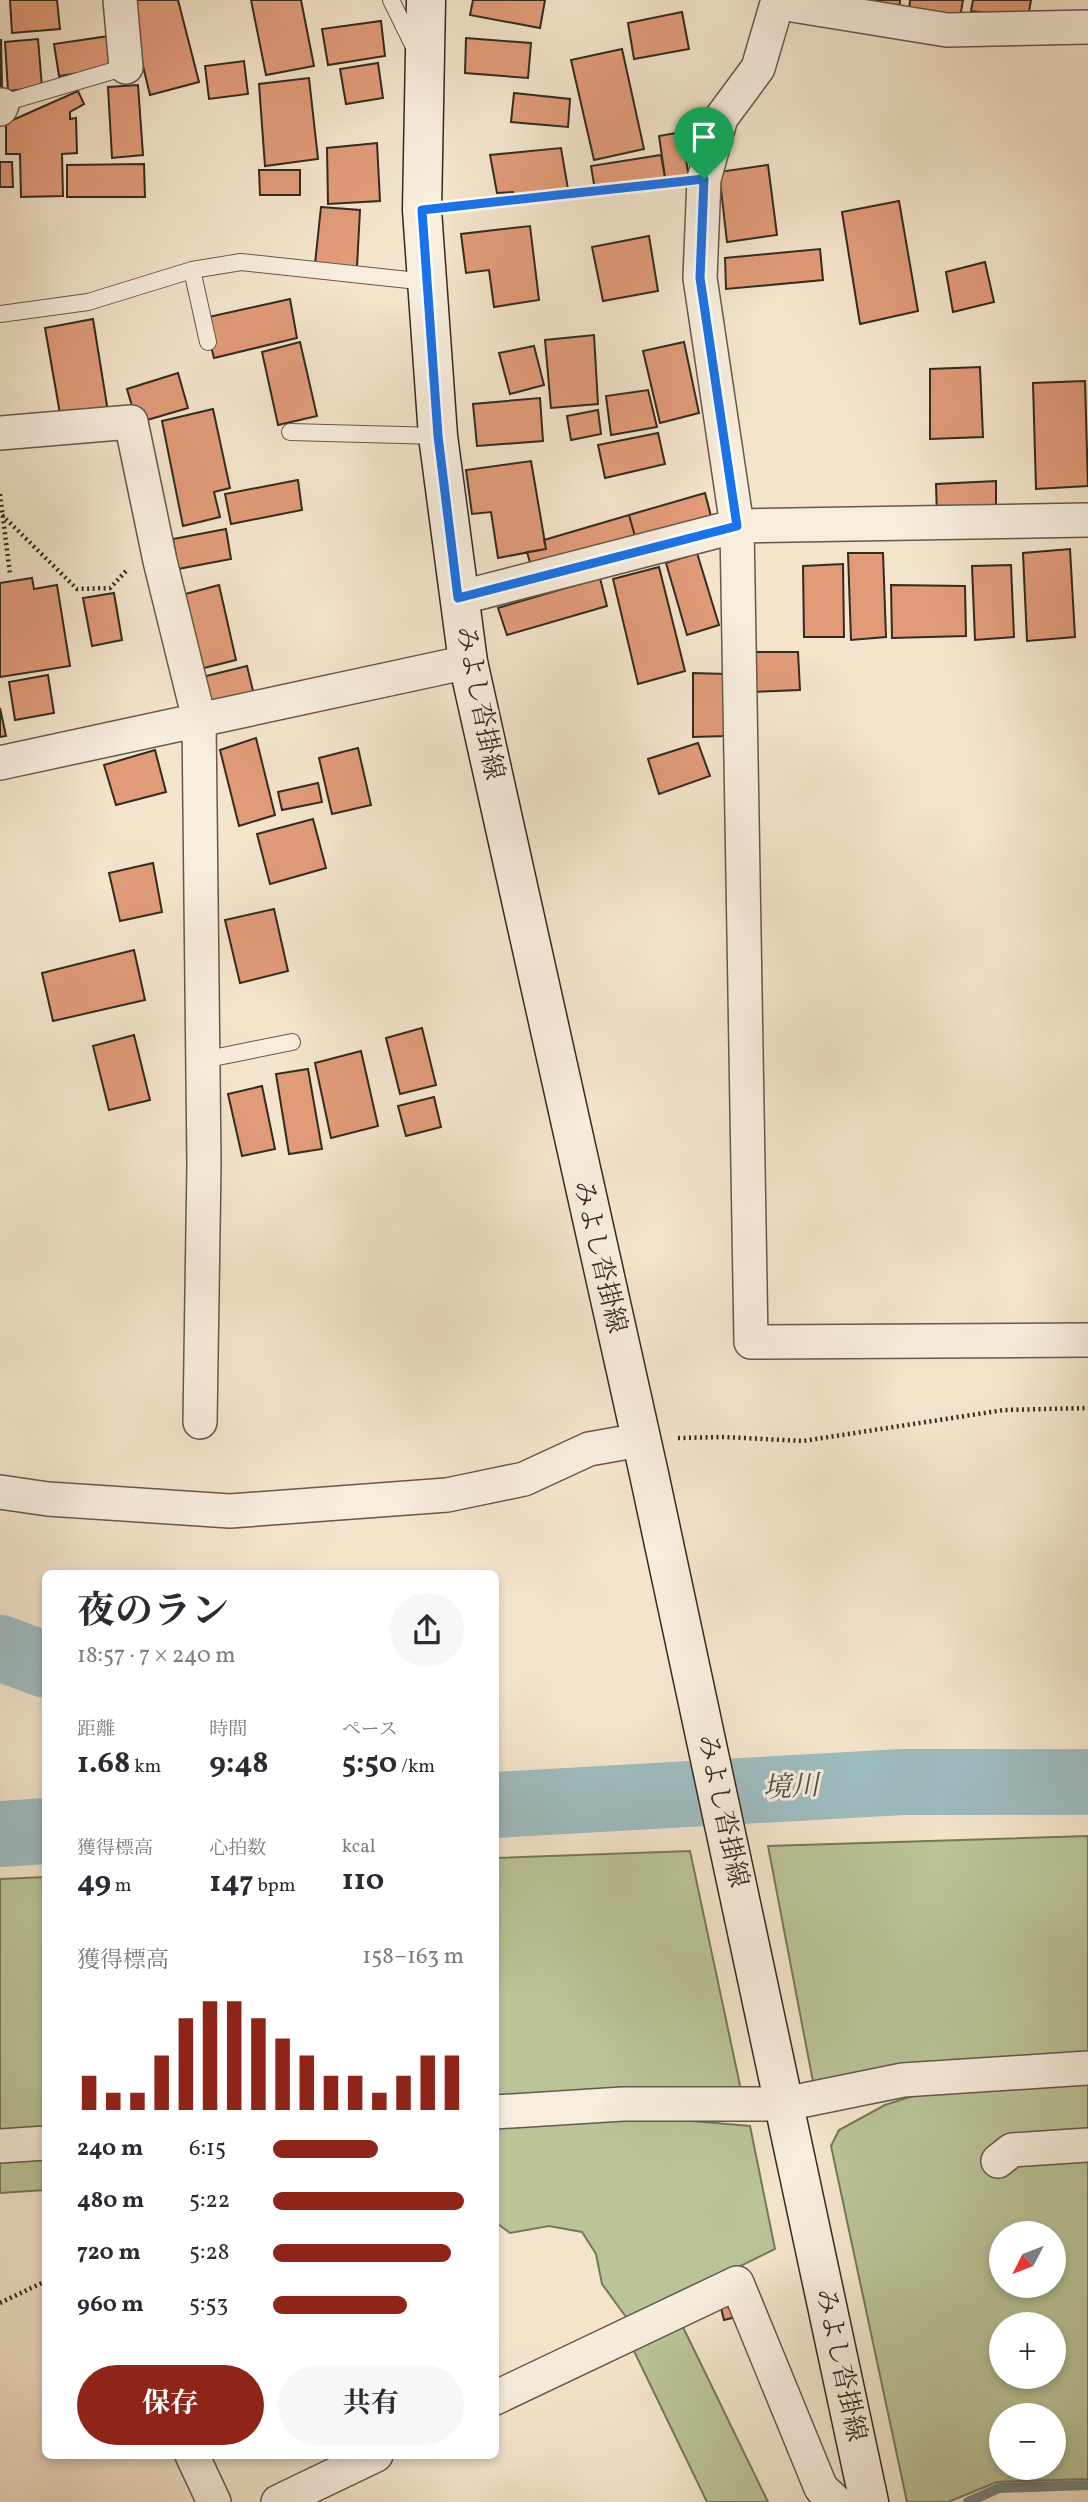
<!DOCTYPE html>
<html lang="ja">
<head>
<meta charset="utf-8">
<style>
  body { margin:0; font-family:Vollkorn,"Noto Serif JP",serif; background:#f7f7f7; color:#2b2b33; height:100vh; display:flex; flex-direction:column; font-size:26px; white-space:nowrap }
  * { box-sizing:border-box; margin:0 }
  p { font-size:23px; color:#7c7c81 }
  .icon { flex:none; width:38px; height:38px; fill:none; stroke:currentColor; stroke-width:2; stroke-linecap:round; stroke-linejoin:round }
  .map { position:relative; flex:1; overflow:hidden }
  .sheet { position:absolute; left:42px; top:1570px; width:457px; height:889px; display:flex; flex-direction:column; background:#fff; border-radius:10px; box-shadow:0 4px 10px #0003 }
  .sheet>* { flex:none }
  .needle { width:46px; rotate:228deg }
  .controls { position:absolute; left:989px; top:2221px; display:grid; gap:14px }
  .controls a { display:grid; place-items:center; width:77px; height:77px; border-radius:50%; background:#fff; box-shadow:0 4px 10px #0003; font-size:35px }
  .pin { position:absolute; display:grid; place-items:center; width:60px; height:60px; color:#fff; margin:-72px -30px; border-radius:50% 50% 50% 0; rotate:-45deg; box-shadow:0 0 7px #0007 }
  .pin .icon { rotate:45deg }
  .round { display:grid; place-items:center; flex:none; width:74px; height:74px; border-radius:37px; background:#f7f7f7 }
  .overview { display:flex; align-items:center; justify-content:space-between; height:119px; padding:0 35px }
  h1 { font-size:38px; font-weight:700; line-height:52px }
  .metrics { display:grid; grid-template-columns:repeat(3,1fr); gap:10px; height:119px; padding:7px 35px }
  .metrics div { display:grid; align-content:center }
  .metrics b { font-size:30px; font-weight:700 }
  .metrics small { font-size:19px; font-weight:400 }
  .metrics p { font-size:19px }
  .chart { height:196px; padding:14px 35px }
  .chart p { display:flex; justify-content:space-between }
  .chart svg { width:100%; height:126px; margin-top:7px; stroke:#8f2418; stroke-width:6 }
  .cta { display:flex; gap:14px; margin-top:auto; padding:14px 35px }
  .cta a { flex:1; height:80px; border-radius:42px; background:#8f2418; color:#fff; font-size:28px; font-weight:700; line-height:80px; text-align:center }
  .cta a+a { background:#f7f7f7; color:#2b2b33 }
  ul { padding:0 35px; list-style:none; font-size:23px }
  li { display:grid; grid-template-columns:112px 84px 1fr; align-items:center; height:52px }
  li i { height:18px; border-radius:9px; background:#8f2418 }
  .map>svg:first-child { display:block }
  .green { fill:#bac498; stroke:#77785c; stroke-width:2; fill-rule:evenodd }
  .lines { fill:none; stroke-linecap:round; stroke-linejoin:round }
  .stream { stroke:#748280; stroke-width:10 }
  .river { stroke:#9ebcc0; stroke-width:66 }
  .building { fill:#e19b79; stroke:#342b20; stroke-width:2 }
  .service-casing { stroke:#64594b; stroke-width:18 }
  .minor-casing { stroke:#64594b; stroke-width:36 }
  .secondary-casing { stroke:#342b20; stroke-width:41 }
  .path { stroke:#342b20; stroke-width:4.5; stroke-dasharray:2 3.5; stroke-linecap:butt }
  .service { stroke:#f7eddd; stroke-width:16 }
  .minor { stroke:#f7eddd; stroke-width:33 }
  .secondary { stroke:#f7eddd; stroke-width:38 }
  .route-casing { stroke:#fff; stroke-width:14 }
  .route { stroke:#1a73e8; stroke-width:9 }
  .labels { text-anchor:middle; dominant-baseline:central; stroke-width:6; stroke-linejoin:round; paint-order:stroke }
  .street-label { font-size:26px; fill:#342b20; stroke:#f7eddd }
  .water-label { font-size:28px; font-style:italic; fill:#4e4f48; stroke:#f7eddd }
</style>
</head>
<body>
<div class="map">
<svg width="1088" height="2502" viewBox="0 0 1088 2502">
  <rect width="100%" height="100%" fill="#f3e4cb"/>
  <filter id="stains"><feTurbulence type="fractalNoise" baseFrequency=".00286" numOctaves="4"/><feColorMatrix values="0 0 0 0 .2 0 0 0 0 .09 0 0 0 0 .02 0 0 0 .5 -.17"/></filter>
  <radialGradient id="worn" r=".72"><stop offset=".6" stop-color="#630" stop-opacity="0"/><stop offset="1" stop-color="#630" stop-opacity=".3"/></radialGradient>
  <path class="green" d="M1088 1836V2051L1062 2060 814 2087 768 1846Z
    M690 1851 741 2090 495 2100V1858Z
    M45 1877V2132L0 2136V1879Z
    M1088 2081V2139L1017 2159 1088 2157V2479L997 2482 948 2502H907L831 2146 839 2130 885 2105 947 2085ZM1001 2233H1054V2286H1001ZM1001 2324H1054V2376H1001ZM1001 2415H1054V2468H1001Z
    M610 2114 750 2126 775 2249 629 2321 602 2284 596 2254 582 2232 549 2226 510 2233 495 2222V2122Z
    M45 2152V2190L0 2193V2156Z
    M681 2323 768 2502H707L632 2347Z"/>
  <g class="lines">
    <path class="stream" d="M968 2502 999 2488 1088 2485"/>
    <path class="river" d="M0 1648 46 1665
      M495 1805 902 1782H1088
      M0 1834 46 1831"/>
  </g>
  <path class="building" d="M10 0H57L60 29 12 33Z
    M127 0H178L199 82 150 95Z
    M251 0H301L314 66 266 75Z
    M473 0H545L540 28 470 15Z
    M853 0H900L899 9Z
    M910 0H963L960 18 909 12Z
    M973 0H1031L1028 18 971 11Z
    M682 12 689 49 634 59 628 23Z
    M381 21 385 56 328 65 322 29Z
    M109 36 114 68 59 76 54 44Z
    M466 38 531 43 528 78 465 73Z
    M38 39 42 87 8 91 5 42Z
    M0 40H1L2 86H0Z
    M622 49 644 149 594 160 571 60Z
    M244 61 248 94 209 99 205 66Z
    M378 63 383 98 346 104 340 69Z
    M309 78 318 159 265 166 259 84Z
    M138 85 143 155 112 158 108 87Z
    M78 91 84 104 70 112V119L76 118 77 153 62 154 63 196 21 197 20 154H6V123Z
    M514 93 570 99 568 127 511 122Z
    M682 132 689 179 666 184 659 136Z
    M377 143 380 201 328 204 327 148Z
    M561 148 569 195 513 203V192L497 193 490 155Z
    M661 155 666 184 596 196 591 166Z
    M0 162H12L13 187H0Z
    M144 164 145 197H67V165Z
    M768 165 777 235 727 242 719 172Z
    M259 170H300V195H260Z
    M899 201 918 311 860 324 842 212Z
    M321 207 360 210 357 267 315 264Z
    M530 226 539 300 494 307 489 270 466 273 461 234Z
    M649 236 658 291 603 301 592 247Z
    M820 249 823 280 726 289 725 258Z
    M985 262 994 302 953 312 946 272Z
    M290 299 297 338 214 358 204 318Z
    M93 319 109 418 62 425 45 328Z
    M594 335 598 404 551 408 545 340Z
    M300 342 317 416 278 425 262 352Z
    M684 342 699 413 660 423 643 351Z
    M534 346 544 385 510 394 499 353Z
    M980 367 983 437 930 439V369Z
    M178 373 188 408 137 423 127 389Z
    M1085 381 1088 486 1036 489 1033 383Z
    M648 390 657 427 611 435 606 396Z
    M540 398 543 441 477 446 473 404Z
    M213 409 230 488 214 492 220 517 183 526 162 421Z
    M598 410 601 434 571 440 567 416Z
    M658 433 665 464 605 478 598 445Z
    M531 461 546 549 498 558 491 512 472 514 466 470Z
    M298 480 302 510 231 524 225 494Z
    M996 481V514L937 516 936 484Z
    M705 493 713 524 638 547 629 515Z
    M629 515 638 547 534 576 527 552 546 549 544 540Z
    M226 529 231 559 178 569 173 539Z
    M1070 549 1075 637 1027 641 1023 553Z
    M697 553 719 625 687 635 666 563Z
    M848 553H883L886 637 851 640Z
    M843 564 844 637H804L803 566Z
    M1011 565 1014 637 975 640 972 566Z
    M659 567 685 671 638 684 613 579Z
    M32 578 34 589 57 585 70 666 0 677V583Z
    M600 578 607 606 507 635 498 608Z
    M219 585 236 660 196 670 178 596Z
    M891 585 965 586 966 636 892 638Z
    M114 593 122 640 92 646 83 598Z
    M747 652H798L800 690 749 692Z
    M247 666 254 695 202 709 194 679Z
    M693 673 727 674 726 736 693 737Z
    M48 675 54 713 15 720 9 682Z
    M0 708 6 736 0 737Z
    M256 738 275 815 239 826 220 750Z
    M698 743 710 776 659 794 648 759Z
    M358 748 371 805 332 814 319 758Z
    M155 750 166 792 116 805 104 765Z
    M318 783 322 802 282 810 278 792Z
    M313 819 326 868 270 884 257 834Z
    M153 863 162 912 120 921 109 873Z
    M274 909 288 971 240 983 225 920Z
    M134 950 145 1000 53 1021 42 973Z
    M422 1028 436 1085 400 1094 386 1038Z
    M134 1035 150 1100 109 1110 93 1046Z
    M361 1051 378 1126 331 1138 315 1063Z
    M308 1069 322 1149 289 1154 276 1074Z
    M262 1086 275 1149 242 1156 228 1094Z
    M434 1097 441 1127 406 1136 398 1106Z
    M732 2305 736 2317 724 2320 721 2308Z"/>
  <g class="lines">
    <g class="service-casing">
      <path id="service" d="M391 0 415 49
        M0 104 126 67
        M192 270 208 342
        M0 314 88 302 192 270 241 262 427 282
        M290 432 438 436
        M203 1060 292 1042"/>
    </g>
    <g class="minor-casing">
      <path id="minor" d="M120 0 126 67
        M778 0 758 68 721 118 704 179 700 278 737 526 751 1342 1088 1340
        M780 3 947 30 1088 27
        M0 109 2 105
        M0 433 131 422 160 561 199 719 204 1164 200 1422
        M459 598 737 526 1088 520
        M0 763 468 662
        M0 1492 48 1499 230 1511 447 1495 524 1479 589 1449 640 1440
        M495 2112 623 2104H785L903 2080 1088 2068
        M0 2146 46 2143
        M998 2161 1012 2150 1088 2145
        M495 2398 737 2283 821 2488 836 2502
        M192 2455 214 2502
        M278 2502 376 2455"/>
    </g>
    <g class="secondary-casing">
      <path id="secondary" d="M426 0 422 210 438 436 468 662 649 1474 869 2502"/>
    </g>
    <path class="path" d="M461 206 668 183
      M0 494 10 574
      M2 515 77 589 110 588 126 571
      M678 1438 724 1437 803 1441 1004 1410 1088 1408
      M0 2303 46 2281"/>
    <use href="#service" class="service"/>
    <use href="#minor" class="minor"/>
    <use href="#secondary" class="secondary"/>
  </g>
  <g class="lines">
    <g class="route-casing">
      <path id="route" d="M704 179 700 278 737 526 458 598 438 436 422 210Z"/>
    </g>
    <use href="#route" class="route"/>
  </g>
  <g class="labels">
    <g class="street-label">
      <text transform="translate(479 703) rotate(79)">みよし沓掛線</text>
      <text transform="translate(599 1257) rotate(77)">みよし沓掛線</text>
      <text transform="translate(722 1811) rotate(78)">みよし沓掛線</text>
      <text transform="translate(840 2365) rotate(78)">みよし沓掛線</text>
    </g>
    <g class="water-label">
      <text transform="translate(791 1788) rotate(-3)">境川</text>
    </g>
  </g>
  <rect width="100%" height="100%" filter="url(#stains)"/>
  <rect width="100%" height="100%" fill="url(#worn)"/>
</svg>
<div class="controls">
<a><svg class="needle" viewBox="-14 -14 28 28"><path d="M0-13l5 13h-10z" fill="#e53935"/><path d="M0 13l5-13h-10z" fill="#7c7c81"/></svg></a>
<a>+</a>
<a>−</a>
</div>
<div class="pin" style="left:704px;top:179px;background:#1e9e55"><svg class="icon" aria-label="arrive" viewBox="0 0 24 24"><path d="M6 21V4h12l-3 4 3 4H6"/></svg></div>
<section class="sheet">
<div class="overview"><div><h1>夜のラン</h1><p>18:57 · 7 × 240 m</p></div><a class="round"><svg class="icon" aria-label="share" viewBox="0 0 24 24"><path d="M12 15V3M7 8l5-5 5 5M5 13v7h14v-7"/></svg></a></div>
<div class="metrics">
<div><p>距離</p><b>1.68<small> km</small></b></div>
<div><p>時間</p><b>9:48</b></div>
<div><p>ペース</p><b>5:50<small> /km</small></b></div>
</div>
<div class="metrics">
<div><p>獲得標高</p><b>49<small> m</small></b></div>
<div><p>心拍数</p><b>147<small> bpm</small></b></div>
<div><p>kcal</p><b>110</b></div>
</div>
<div class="chart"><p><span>獲得標高</span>158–163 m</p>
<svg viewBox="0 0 160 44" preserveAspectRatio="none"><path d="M5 44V32M15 44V38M25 44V38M35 44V25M45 44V12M55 44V6M65 44V6M75 44V12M85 44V19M95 44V25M105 44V32M115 44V32M125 44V38M135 44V32M145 44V25M155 44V25"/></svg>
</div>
<ul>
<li><b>240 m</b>6:15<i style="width:55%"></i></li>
<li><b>480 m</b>5:22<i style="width:100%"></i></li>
<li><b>720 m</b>5:28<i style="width:93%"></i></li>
<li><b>960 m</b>5:53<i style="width:70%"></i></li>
</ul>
<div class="cta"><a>保存</a><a>共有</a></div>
</section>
</div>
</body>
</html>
